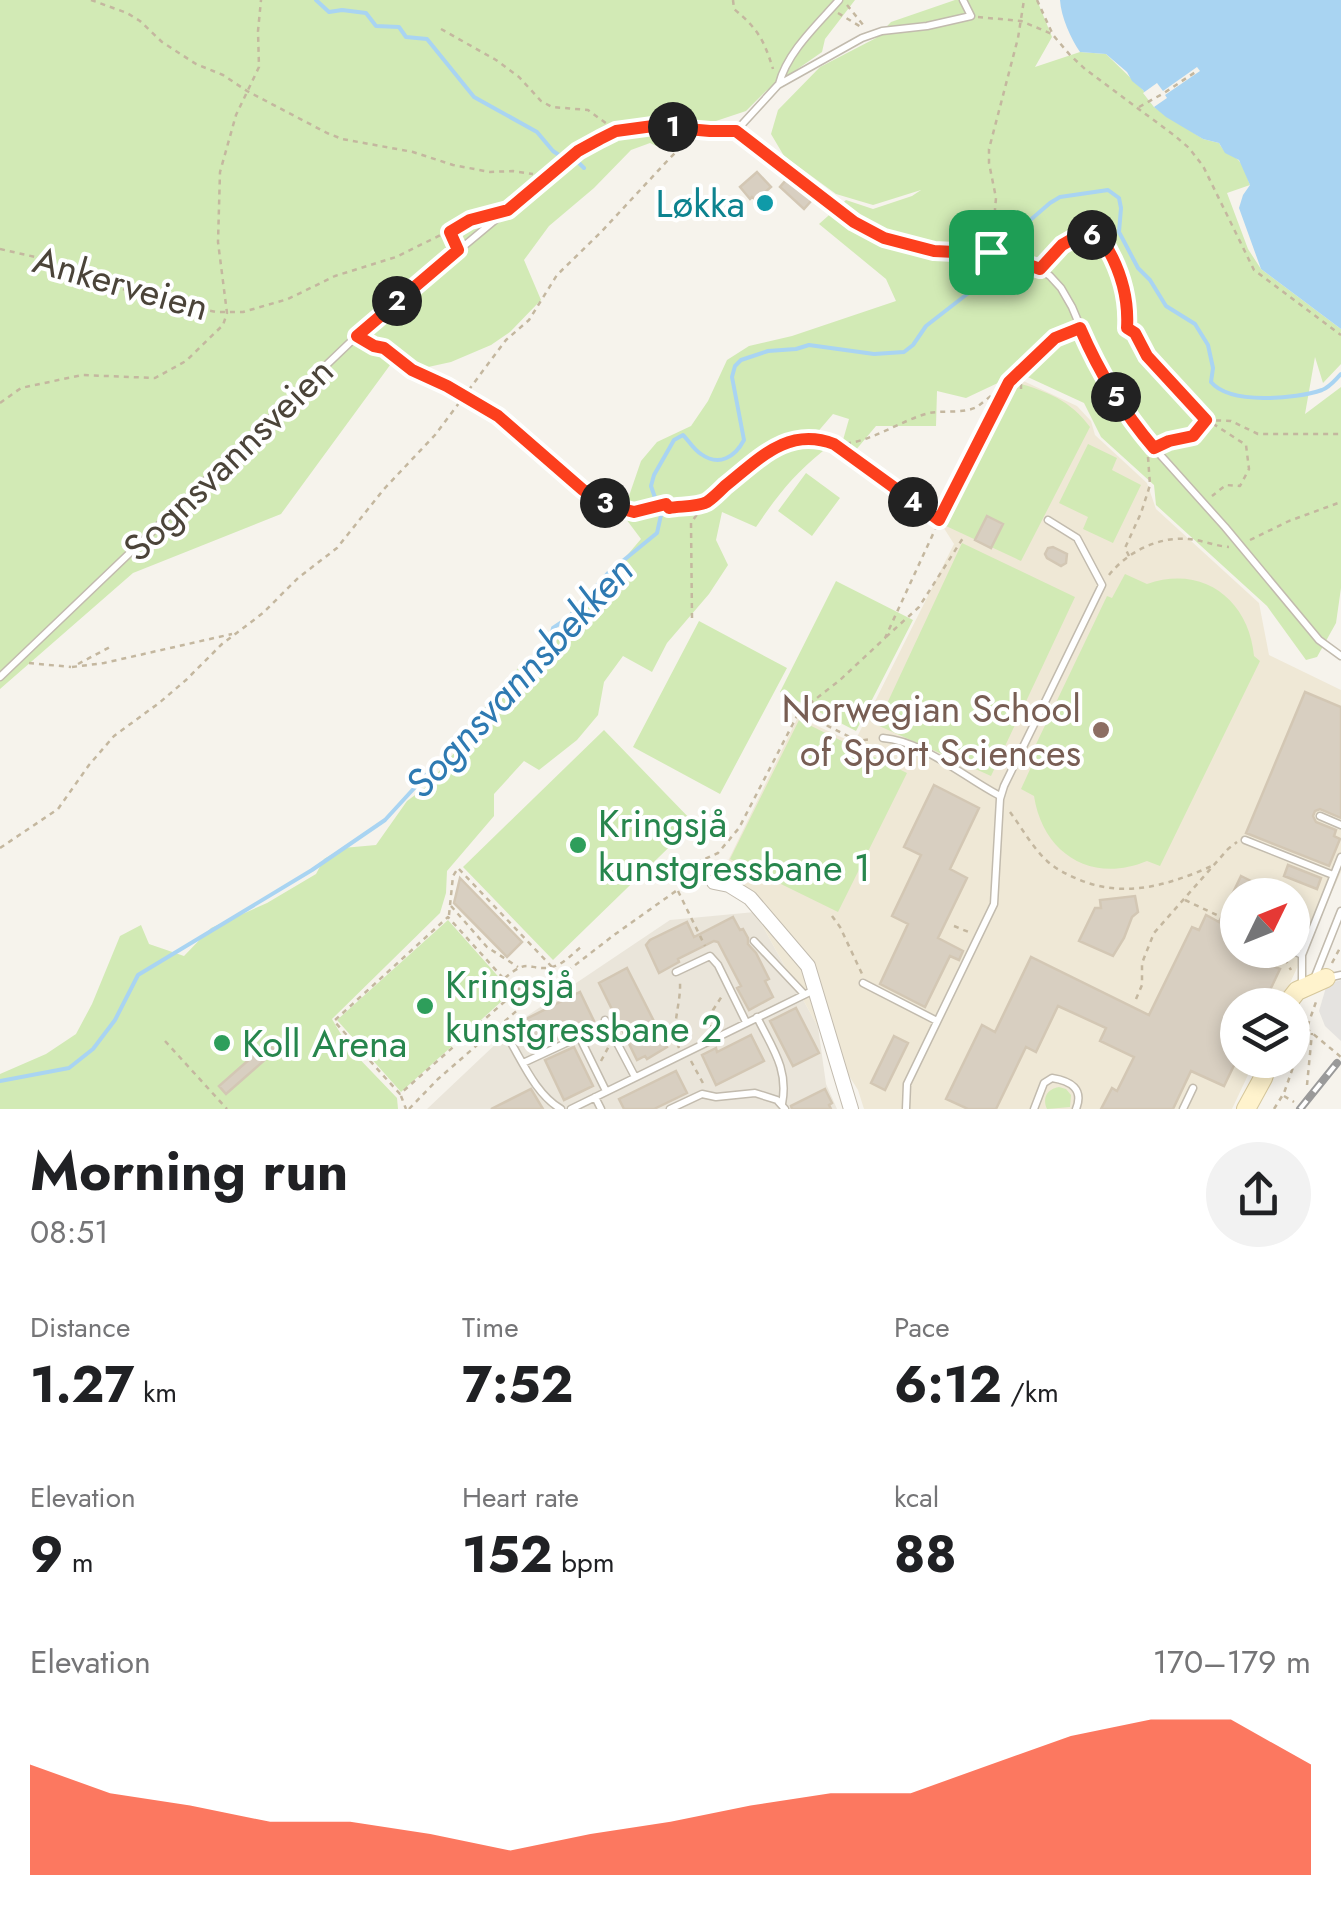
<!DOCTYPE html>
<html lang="en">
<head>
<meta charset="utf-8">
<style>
  body { margin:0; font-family:Jost,sans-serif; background:#f2f2f2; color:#202124; height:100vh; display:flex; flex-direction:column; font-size:38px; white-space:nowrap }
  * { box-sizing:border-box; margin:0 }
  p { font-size:32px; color:#757577 }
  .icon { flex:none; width:55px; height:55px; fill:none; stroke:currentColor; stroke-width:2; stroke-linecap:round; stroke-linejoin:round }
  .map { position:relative; height:1109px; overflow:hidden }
  .panel { display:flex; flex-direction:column; background:#fff; flex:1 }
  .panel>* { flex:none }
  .needle { width:65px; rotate:47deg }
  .fabs { position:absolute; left:1220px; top:878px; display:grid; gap:20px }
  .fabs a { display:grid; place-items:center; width:90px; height:90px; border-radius:50%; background:#fff; box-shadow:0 5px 15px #0003; font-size:50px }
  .pin { position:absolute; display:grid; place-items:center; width:85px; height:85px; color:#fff; margin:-42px; border-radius:20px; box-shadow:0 5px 15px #0006 }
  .km { position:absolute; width:50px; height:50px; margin:-25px; border-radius:50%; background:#222; color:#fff; font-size:28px; line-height:50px; text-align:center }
  .round { display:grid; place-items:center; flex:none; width:105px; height:105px; border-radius:52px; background:#f2f2f2 }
  .summary { display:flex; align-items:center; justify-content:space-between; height:170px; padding:0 30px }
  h1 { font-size:55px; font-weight:700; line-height:75px }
  .metrics { display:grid; grid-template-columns:repeat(3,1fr); gap:15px; height:170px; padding:10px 30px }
  .metrics div { display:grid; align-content:center }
  .metrics b { font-size:50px; font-weight:700 }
  .metrics small { font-size:28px; font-weight:400 }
  .metrics p { font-size:28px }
  .chart { height:280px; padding:20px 30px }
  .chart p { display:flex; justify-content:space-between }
  .chart svg { width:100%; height:180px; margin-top:10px; fill:#fc3f1d; opacity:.7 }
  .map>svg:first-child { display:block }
  .residential { fill:#eae5da }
  .education { fill:#efe8d6; fill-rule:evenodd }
  .green { fill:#d2eab5 }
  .parking { fill:#e5e3e0 }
  .water { fill:#a9d4f2 }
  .pier { fill:#f6f3ec }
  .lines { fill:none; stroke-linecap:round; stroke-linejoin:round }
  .stream { stroke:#a9d4f2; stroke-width:4 }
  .building { fill:#d8cfc1; stroke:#d3c7b4; stroke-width:2.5 }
  .lane-casing { stroke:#c2bbae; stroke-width:9 }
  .street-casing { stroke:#c2bbae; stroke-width:16 }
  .secondary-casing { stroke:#d6c79b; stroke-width:20 }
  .path { stroke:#c4b79f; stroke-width:2.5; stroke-dasharray:5 5; stroke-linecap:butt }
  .lane { stroke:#fff; stroke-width:6 }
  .street { stroke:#fff; stroke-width:14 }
  .secondary { stroke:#fff3cd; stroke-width:18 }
  .rail-casing { stroke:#9a9a9a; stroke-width:8 }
  .rail { stroke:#fff; stroke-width:4; stroke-dasharray:11; stroke-linecap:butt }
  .route-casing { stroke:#fff; stroke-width:20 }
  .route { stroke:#fc3f1d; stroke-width:12 }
  .culture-dot { fill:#0f9aa8; stroke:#fff; stroke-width:4 }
  .education-dot { fill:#8d6e63; stroke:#fff; stroke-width:4 }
  .leisure-dot { fill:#2e9e5b; stroke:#fff; stroke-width:4 }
  .labels { text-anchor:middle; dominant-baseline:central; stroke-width:8; stroke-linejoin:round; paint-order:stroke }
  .culture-label { font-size:38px; fill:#0d838f; stroke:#fff; text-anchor:end }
  .street-label { font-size:38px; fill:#4b4439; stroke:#fff }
  .education-label { font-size:38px; fill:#785e54; stroke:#fff; text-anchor:end }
  .leisure-label { font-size:38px; fill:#27864d; stroke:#fff; text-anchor:start }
  .water-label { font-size:40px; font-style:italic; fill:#2e7ab2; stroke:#fff }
</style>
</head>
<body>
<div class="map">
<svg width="1341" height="1109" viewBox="0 0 1341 1109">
  <rect width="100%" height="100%" fill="#f6f3ec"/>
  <path class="residential" d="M755 912 818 1027 826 1084 837 1109H427L521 1020 670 920Z"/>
  <path class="education" d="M1015 377 1077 406 1091 421 1095 435 1147 483 1156 509 1259 603 1269 655 1341 690V872L1280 1005H1238V1060H1255L1232 1109H864L858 1090 818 1027 755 912 740 879 728 861 798 717 854 743 954 544 940 522ZM1238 895H1292V950H1238Z"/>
  <path class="green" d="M0 0H855L825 39 822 52 766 91 746 111 713 122 667 151 650 143 631 150 594 188 549 226 524 260 541 300 510 332 491 345 451 362 419 369 393 361 281 514 133 573 0 689Z
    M955 0H1037L1052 37 1035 67 1080 52 1106 54 1143 90 1154 107 1203 139 1219 143C1224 153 1228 151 1236 158 1243 163 1247 177 1250 185L1227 193 1248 249 1261 269 1341 329V364L1323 383 1315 357 1305 414 1341 387V588L1336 623 1317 657 1306 660 1267 606 1156 505 1154 485 1101 437 1084 403 1019 373 966 398 937 391 936 426H876L855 451 843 440 849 419 833 414 815 435 823 451C794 474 777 496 756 527L722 512 716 540 728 565 709 594 667 643 652 672 623 656 604 682 598 715 577 740 539 770 524 761 494 794V816L447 871 446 893 440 913 332 1019 349 1048 397 1098 398 1109H0V1074L46 1054 76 1034 92 1004 120 936 141 925 149 944 184 956 211 928 267 903 316 874 324 859 343 848 376 845 407 801 427 786 463 742 469 720 489 704 528 656 540 658 563 627 565 617 594 594 641 539 626 519 629 496 641 461 657 442 691 426 708 401 727 360 749 346 792 336 896 301 886 279 819 224 846 200 873 209 912 196 921 190 873 205 836 194 784 156 771 134 778 110 820 67 876 38 891 22Z
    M1014 382C1046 391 1070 400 1090 427L1021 561 946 526Z
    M1088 444 1117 458 1112 470 1141 485 1113 543 1083 529 1088 517 1059 503Z
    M806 473 840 498 812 536 778 511Z
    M962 543 1075 597 991 776 877 725Z
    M1125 574 1147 584C1203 564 1249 600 1254 656L1260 661 1160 866 1147 861C1092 884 1043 854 1034 796L1021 789 1032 765 1027 763 1107 596 1112 598Z
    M836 581 913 620 856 731 780 692Z
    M699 621 787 668 720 794 633 747Z
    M799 720 907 773 838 912 730 859Z
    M604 730 694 823 553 960 463 867Z
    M448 920 512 992 401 1092 337 1020Z
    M1059 1087 1066 1089 1071 1095 1070 1107 1047 1109C1042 1098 1047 1089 1059 1087Z"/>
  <path class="parking" d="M1341 980V1041L1325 1026 1319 1011 1327 984Z"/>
  <path class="water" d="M1060 0H1341V329L1261 269 1239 208 1243 195 1250 185 1239 160 1225 153 1219 143 1203 139 1166 117 1154 107 1143 90 1132 81 1127 72 1106 54 1080 52C1071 39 1061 17 1060 0Z"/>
  <path class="pier" d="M1197 67 1200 71 1165 95 1167 98 1154 107 1143 93 1157 83 1163 91Z"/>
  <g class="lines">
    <path class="stream" d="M316 0 329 12 342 10 366 13 376 26 399 27 406 37 427 39 474 97 537 132 553 151 562 157
      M577 161 584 168
      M0 1081 69 1068 93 1049 115 1020 138 975 312 870 385 820 495 700 548 650 553 628 568 618 608 573 657 533 661 515 651 486 654 475 674 440 683 435C689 441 694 450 701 454 719 467 735 457 744 440L732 377 735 366 741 360 768 351 796 349 809 345 874 354 904 352 913 345 926 326 971 291 997 262 1013 235 1050 203 1060 197 1108 190 1119 198 1121 208 1119 232 1138 268 1150 280 1166 306 1195 324 1208 345 1213 368 1211 382C1230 405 1296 399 1322 390 1330 387 1335 380 1341 374"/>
  </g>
  <path class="building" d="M757 172 771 187 756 200 752 197 750 199 740 187Z
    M786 180 812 200 804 209 780 187Z
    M987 516 1003 524 991 548 975 540Z
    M1053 547 1067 554 1066 563 1061 566 1047 558 1045 554 1048 548Z
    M1305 692 1341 707V818L1320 809 1315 811 1313 816 1316 822 1336 830 1334 836 1340 839 1329 866 1246 833Z
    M934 785 979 808 950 869 967 878 938 938 963 951 959 960 950 956 925 1007 880 984 908 924 892 916 921 855 904 847Z
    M1288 865 1321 878 1317 889 1284 876Z
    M1241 876 1265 888 1261 895H1238V950H1278L1280 956 1275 967 1280 969 1263 1005H1238V1057L1224 1086 1191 1071 1173 1109H1101L1112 1088 1117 1091 1134 1057 1100 1041 1106 1028 1058 1006 1036 1052 1026 1047 996 1109H968L946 1099 982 1025 995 1032 1031 957 1149 1015 1192 927 1199 930 1206 915 1219 922Z
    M460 878 522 942 507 957 454 903Z
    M1135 896 1138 912 1132 917 1124 938 1113 956 1079 941 1095 908H1101L1100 900Z
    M733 917 740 930 743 929 748 938V944L756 953 769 979 765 981 773 997 749 1010 737 988 741 986 718 942 714 941 678 959 679 962 659 973 646 945 650 940 687 922 694 937Z
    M627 968 667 1047 647 1059 645 1056 637 1060 599 983Z
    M580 992 594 1021 539 1048 524 1020Z
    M796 1008 819 1053 793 1066 770 1021Z
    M751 1035 764 1061 716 1085 702 1055 716 1048 717 1052Z
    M894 1036 908 1043 885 1090 871 1083Z
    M268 1043 275 1051 226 1094 219 1086Z
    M574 1047 593 1086 564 1100 545 1060Z
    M676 1071 687 1093 654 1109H624L619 1099Z
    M531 1089 543 1109H491Z
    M825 1089 832 1103 829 1105 831 1109H792L791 1106Z"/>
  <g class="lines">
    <g class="lane-casing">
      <path id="lane" d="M779 84C787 52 818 24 839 0
        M736 131 778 85 862 38 882 31 927 26 971 16 963 0
        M0 677 363 330 578 151 616 131 639 127 736 131 780 167 870 232 898 243 934 251 998 253 1040 269 1050 276 1061 288 1072 307 1098 369 1146 439 1225 527 1319 640 1341 656
        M883 738C923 741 965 778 1000 796
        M1320 816 1341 825
        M1245 840 1333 875
        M754 941 804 994
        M1292 950 1302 955
        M676 972 710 956 718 965 746 1022
        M1327 978 1341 975
        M1314 979 1341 911
        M863 983 937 1021
        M1302 987V955L1341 857
        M757 1017C772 1048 789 1069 782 1104
        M605 1020 635 1077
        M580 1038 606 1091
        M510 1041C524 1065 537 1095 561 1109
        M523 1063 607 1024
        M595 1097 601 1109
        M571 1109 812 991
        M670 1109 702 1094 716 1097 755 1093 777 1100 785 1109
        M906 1109 907 1084 994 904 1000 799 1004 786 1102 585 1077 538 1048 520
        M1034 1109 1044 1083 1052 1078C1071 1081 1084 1089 1076 1109
        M1183 1109 1193 1088"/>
    </g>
    <g class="street-casing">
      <path id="street" d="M714 882 729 885 750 898 808 966 851 1109"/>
    </g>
    <g class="secondary-casing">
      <path id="secondary" d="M1286 1005 1297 991 1326 978
        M1246 1109 1263 1078 1269 1060"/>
    </g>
    <path class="path" d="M91 0 127 13 140 21 162 42 196 64 223 75 247 91 327 133 342 139 413 152 453 165 490 172 513 171 533 174
      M733 0 734 9C758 29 764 40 773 69
      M1037 0 1053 35 1070 55 1085 69 1175 136 1189 148 1203 166 1254 270 1341 335
      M847 5 864 26
      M838 13 861 27
      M978 17 1021 21 1052 34
      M441 29 496 60 519 77 541 101 552 107 588 110 607 124
      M1139 107 1164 93 1197 71
      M992 243 996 198 989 163V149L1018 38 1024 0
      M0 249 66 264 107 284 156 300 216 312H243L288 299 335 276 396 257 471 220 488 214
      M1047 262C1065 241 1072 234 1100 236 1118 262 1129 295 1127 327L1135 333 1147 356 1201 416 1246 445 1249 469 1240 486 1226 485 1212 496
      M367 342 384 348 413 371 447 386 498 416 583 490 611 506 634 512 666 504 669 508 706 503
      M1021 374V390
      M0 403 21 388 82 375 155 378 186 361 223 325 227 313 218 242 220 172 236 115 259 67 258 31 261 0
      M1164 442 1193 436 1207 420 1231 421 1258 434H1341
      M836 444C868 445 898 421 929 413 945 410 962 414 977 407L1021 372 1048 344 1073 330
      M1250 540 1289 521 1341 502
      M1129 556 1125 548 1141 513 1150 485 1148 457
      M1109 575C1127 552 1159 536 1189 539 1202 540 1215 546 1229 547
      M692 618 691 523C706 498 775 439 803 437 814 436 825 440 834 444L937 520
      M886 637 919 607 963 538
      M29 663 71 667
      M78 664 110 647
      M72 667 104 663 232 634
      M782 703 858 741 872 739
      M1010 812C1022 828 1032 847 1047 861 1057 870 1068 875 1080 880 1126 899 1172 884 1214 865
      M0 848 58 809 89 765 114 736 159 703 186 680 222 644 263 613 298 578 337 548 384 489 435 435 506 340 529 320 557 275 602 231 669 159 681 147 695 139
      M678 891 705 946
      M1185 900 1238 925
      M451 906 487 947 518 967
      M449 915 453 876 458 868 552 967
      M832 916 840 927 863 976
      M954 926 971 933
      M1280 950 1291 970
      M1332 963 1341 946
      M505 978C530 956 528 972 552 967 564 964 572 954 581 947
      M520 988 400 1094 334 1021 448 917 504 979 532 997
      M1136 999 1142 985V963L1154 933 1228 849 1237 842
      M1306 1028 1341 1057
      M710 1030 713 1010 722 996
      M165 1041 227 1109
      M679 1048C670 1027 681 1005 680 983
      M601 1061 609 1046
      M691 1061 704 1085
      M1307 1085 1312 1033
      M401 1096 406 1109
      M1284 1096 1294 1102
      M409 1109 438 1079 521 1007 614 935 683 886 700 861 718 853 739 828 799 712 840 680 885 638 939 521 1009 383
      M1274 1109 1284 1093 1317 999"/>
    <use href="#lane" class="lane"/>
    <use href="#street" class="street"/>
    <use href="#secondary" class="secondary"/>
    <g class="rail-casing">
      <path id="rail" d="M1300 1109 1337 1063"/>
    </g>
    <use href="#rail" class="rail"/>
  </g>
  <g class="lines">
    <g class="route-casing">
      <path id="route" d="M653 126 710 131H736L854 222 884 238 934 251 998 254 1040 269 1062 245 1081 234 1100 236C1118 263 1129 295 1127 328L1135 333 1147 356 1206 420 1193 436 1169 441 1154 448C1123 412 1099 372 1080 328L1055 338 1009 382 939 520 834 444C788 426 759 459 725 486 720 491 713 498 707 502 698 507 680 506 669 508L666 504 634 512 611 506 583 490 498 416 447 386 412 370 384 348 374 346 357 336 458 250 450 232 470 220 508 210 578 151 600 139 616 131Z"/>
    </g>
    <use href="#route" class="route"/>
  </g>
  <circle class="culture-dot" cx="765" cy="203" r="10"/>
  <circle class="education-dot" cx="1101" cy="730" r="10"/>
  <g class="leisure-dot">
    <circle cx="578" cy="845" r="10"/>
    <circle cx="425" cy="1006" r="10"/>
    <circle cx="222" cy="1043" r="10"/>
  </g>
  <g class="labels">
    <g class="culture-label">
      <text x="745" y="203">Løkka</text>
    </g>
    <g class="street-label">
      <text transform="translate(121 283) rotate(16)">Ankerveien</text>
      <text transform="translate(228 459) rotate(-44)">Sognsvannsveien</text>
    </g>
    <g class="education-label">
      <text x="1081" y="708">Norwegian School<tspan x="1081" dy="44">of Sport Sciences</tspan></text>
    </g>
    <g class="leisure-label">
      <text x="598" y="823">Kringsjå<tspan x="598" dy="44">kunstgressbane 1</tspan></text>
      <text x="445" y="984">Kringsjå<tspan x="445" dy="44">kunstgressbane 2</tspan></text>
      <text x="242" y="1043">Koll Arena</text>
    </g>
    <g class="water-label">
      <text transform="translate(519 677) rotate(-47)">Sognsvannsbekken</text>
    </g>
  </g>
</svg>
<div class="fabs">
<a><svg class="needle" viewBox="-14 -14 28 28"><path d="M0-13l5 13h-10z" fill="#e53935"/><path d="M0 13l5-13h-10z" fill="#757577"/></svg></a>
<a><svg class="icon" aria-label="layers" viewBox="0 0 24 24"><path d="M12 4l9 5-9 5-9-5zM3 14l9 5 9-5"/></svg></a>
</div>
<div class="pin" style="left:991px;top:252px;background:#1e9e55"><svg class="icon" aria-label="arrive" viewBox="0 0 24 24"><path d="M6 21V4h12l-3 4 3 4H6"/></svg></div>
<b class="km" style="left:673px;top:127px">1</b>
<b class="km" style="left:397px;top:301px">2</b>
<b class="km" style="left:605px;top:503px">3</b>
<b class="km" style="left:913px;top:502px">4</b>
<b class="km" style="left:1116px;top:397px">5</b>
<b class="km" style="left:1092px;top:235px">6</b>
</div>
<section class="panel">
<div class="summary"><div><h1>Morning run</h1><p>08:51</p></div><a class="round"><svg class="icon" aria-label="share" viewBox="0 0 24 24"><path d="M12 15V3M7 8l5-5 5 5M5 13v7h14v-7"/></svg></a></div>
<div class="metrics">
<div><p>Distance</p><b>1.27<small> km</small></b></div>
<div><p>Time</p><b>7:52</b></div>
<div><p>Pace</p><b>6:12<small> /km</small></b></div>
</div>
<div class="metrics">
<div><p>Elevation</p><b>9<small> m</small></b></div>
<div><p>Heart rate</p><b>152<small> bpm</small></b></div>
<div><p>kcal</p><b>88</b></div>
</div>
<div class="chart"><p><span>Elevation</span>170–179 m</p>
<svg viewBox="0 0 160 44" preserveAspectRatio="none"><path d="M0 44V17L10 24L20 27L30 31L40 31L50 34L60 38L70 34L80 31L90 27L100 24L110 24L120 17L130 10L140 6L150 6L160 17V44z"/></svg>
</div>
</section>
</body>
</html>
